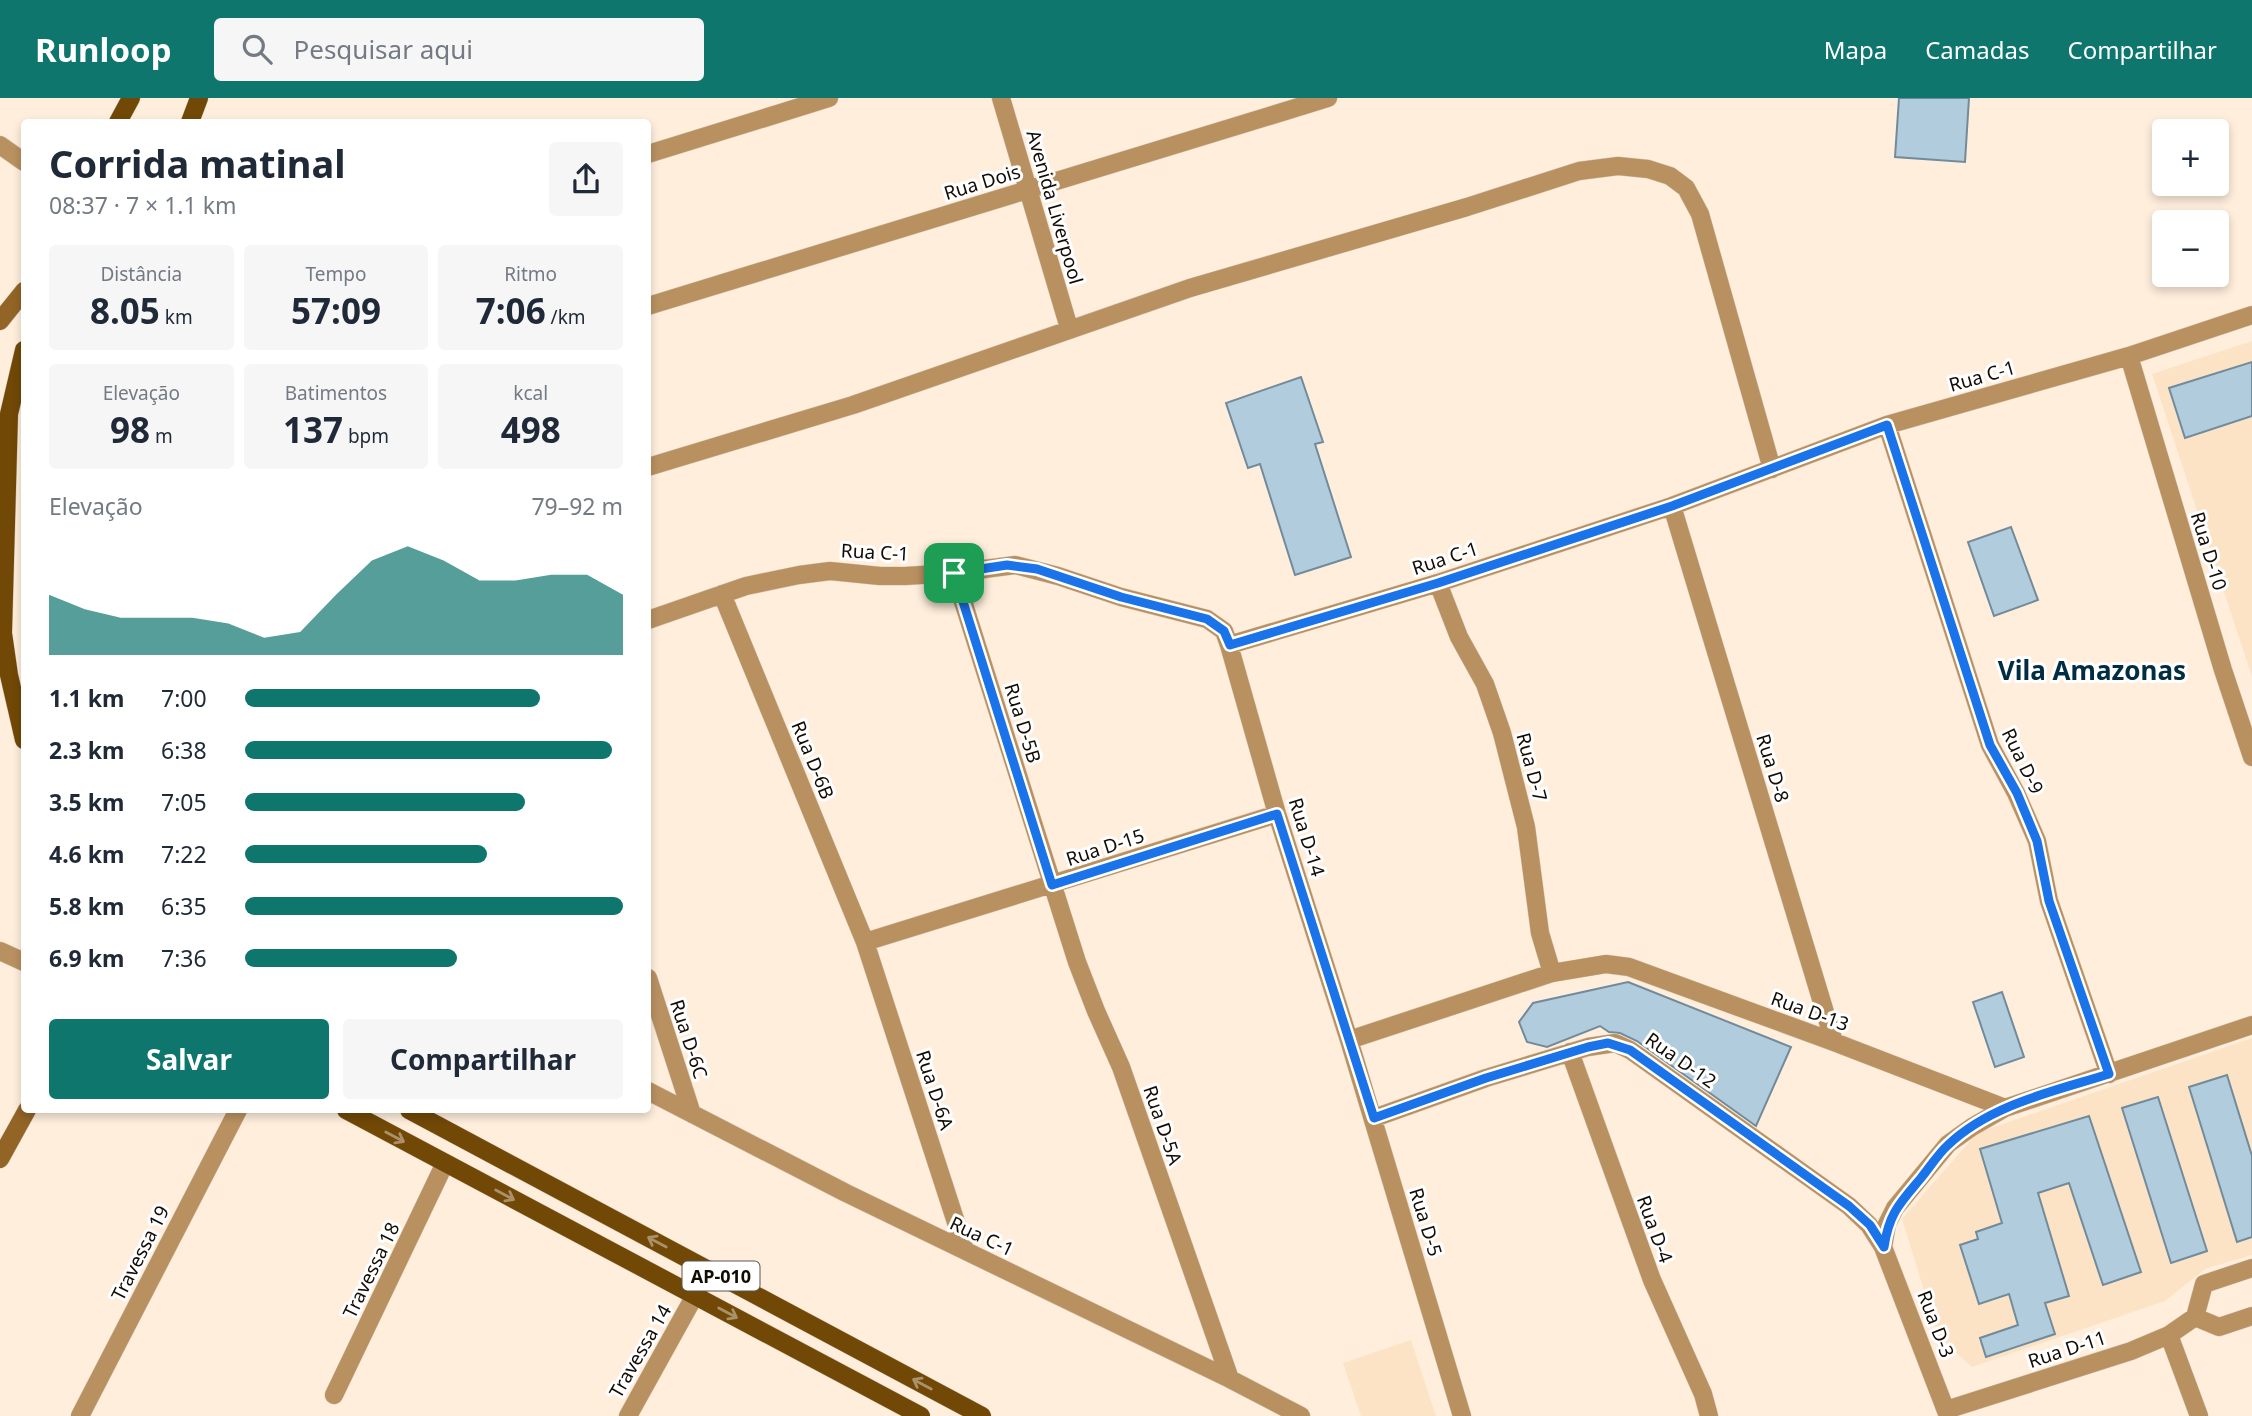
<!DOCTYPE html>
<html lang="pt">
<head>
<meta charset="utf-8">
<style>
  body { margin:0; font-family:"Noto Sans",sans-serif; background:#f6f6f7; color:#1f2937; height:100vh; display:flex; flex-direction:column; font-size:26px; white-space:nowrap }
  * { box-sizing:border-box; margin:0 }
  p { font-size:23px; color:#747a83 }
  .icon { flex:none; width:38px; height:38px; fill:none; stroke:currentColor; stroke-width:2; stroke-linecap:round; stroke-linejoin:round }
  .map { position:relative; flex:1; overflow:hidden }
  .panel { position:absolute; left:21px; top:21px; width:630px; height:994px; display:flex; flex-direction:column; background:#fff; border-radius:7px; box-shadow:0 4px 10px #0003 }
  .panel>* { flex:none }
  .tools { position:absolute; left:2152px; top:21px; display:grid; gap:14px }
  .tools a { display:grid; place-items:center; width:77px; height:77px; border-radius:7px; background:#fff; box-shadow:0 4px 10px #0003; font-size:35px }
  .pin { position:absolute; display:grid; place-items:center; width:60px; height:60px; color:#fff; margin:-30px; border-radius:14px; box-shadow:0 4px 10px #0006 }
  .round { display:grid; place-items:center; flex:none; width:74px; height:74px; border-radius:7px; background:#f6f6f7 }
  .overview { display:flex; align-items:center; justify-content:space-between; height:119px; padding:0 28px }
  h1 { font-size:38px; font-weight:700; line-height:52px }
  .figures { display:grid; grid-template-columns:repeat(3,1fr); gap:10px; height:119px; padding:7px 28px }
  .figures div { display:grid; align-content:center; border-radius:7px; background:#f6f6f7; text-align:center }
  .figures b { font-size:35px; font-weight:700 }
  .figures small { font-size:19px; font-weight:400 }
  .figures p { font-size:19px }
  .chart { height:196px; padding:14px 28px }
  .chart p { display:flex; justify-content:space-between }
  .chart svg { width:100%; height:126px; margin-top:7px; fill:#0f766e; opacity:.7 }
  .action { display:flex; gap:14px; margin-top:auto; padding:14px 28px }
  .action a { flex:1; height:80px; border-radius:7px; background:#0f766e; color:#fff; font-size:28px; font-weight:700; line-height:80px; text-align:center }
  .action a+a { background:#f6f6f7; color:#1f2937 }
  ul { padding:0 28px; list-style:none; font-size:23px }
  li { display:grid; grid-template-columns:112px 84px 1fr; align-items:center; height:52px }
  li i { height:18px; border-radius:9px; background:#0f766e }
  header { display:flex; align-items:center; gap:42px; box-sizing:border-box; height:98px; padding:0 35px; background:#0f766e; color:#fff }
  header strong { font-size:33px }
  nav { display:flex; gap:38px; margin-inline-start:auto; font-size:24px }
  .search { width:490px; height:63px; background:#f6f6f7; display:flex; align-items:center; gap:18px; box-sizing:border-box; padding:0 24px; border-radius:7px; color:#747a83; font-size:26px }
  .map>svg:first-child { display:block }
  .built { fill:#fce3c6 }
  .building { fill:#b1ccdd; stroke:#728b9b; stroke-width:2 }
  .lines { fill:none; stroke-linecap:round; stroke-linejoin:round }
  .street-casing { stroke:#d9caba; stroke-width:19 }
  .secondary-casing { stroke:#d9caba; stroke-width:19 }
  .primary-casing { stroke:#d9caba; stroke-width:19 }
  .street { stroke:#b99161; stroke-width:18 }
  .secondary { stroke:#926426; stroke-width:18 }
  .primary { stroke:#714806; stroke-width:18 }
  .oneway { stroke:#aa916a }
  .route-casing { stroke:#fff; stroke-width:14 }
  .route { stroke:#1a73e8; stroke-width:9 }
  .labels { text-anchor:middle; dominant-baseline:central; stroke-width:6; stroke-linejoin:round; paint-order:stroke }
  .shield { fill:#fff; stroke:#595550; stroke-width:2 }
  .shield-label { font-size:18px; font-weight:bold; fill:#120c05 }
  .street-label { font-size:19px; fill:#120c05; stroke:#fff }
  .district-label { font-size:26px; font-weight:bold; fill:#002d42; stroke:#fff }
</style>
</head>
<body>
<header>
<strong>Runloop</strong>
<div class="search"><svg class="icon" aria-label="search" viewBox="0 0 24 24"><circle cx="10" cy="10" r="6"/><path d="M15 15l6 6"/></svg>Pesquisar aqui</div>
<nav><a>Mapa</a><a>Camadas</a><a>Compartilhar</a></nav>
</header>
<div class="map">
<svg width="2252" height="1318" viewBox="0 0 2252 1318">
  <rect width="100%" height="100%" fill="#ffeedc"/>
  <path class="built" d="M2252 243V579L2152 276Z
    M2252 940V1157L2205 1171 2165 1203 1972 1269 1938 1238 1902 1121 1977 1035Z
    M1411 1242 1436 1318H1361L1343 1265Z"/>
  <path class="building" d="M1899 0H1969L1965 64 1895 59Z
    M2252 264V318L2185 340 2169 290Z
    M1301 279 1323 344 1315 346 1351 459 1295 477 1260 366 1248 370 1226 305Z
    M2011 429 2038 502 1994 518 1968 444Z
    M1628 884 1791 949 1756 1028 1637 943 1620 935 1609 934 1600 928 1547 949 1527 944 1519 924 1533 905Z
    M2002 894 2024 959 1995 969 1973 904Z
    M2227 977 2252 1058V1139L2237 1144 2189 989Z
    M2158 999 2207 1153 2171 1165 2122 1010Z
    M2089 1018 2141 1174 2103 1187 2069 1085 2038 1095 2069 1198 2045 1205 2055 1236 1986 1259 1980 1240 2018 1227 2009 1196 1979 1206 1960 1147 1978 1141 1976 1134 2002 1125 1980 1051Z"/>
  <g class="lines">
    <g class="street-casing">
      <path id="street" d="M1001 0 1069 230
        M0 47 24 64
        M648 56 829 0
        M648 208 1328 0
        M2129 258 2223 572 2252 659
        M1887 327 1990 647 2016 695 2037 743 2049 803 2109 976
        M648 369 853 307 1190 190 1467 109 1579 73 1618 68 1648 71 1670 78 1686 90 1700 116 1772 371
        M1672 408 1834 944
        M954 475 1077 864 1096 913 1121 969 1230 1281
        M1438 485 1459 539 1485 586 1502 635 1526 729 1540 835 1552 875
        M722 496 865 844 965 1152
        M648 522 746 488 799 477 830 473 880 478H905L954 475 1015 467 1058 478 1121 499 1207 521 1224 533 1229 547 1438 485 1672 408 1887 327 2129 258 2252 217
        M1229 547 1277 716 1349 942 1462 1318
        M865 844 1277 716
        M0 853 24 864
        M648 880 692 1016
        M1349 942 1552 875 1606 866 1629 869 1834 944 2005 1010 2252 927
        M1570 954 1652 1182 1703 1296 1709 1318
        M648 993 846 1095 1230 1281 1301 1318
        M1374 1020 1486 980 1588 949 1615 945 1630 952 1849 1108 1869 1127 1883 1149 1948 1318
        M1883 1149 1887 1126 1895 1110 1948 1046 1972 1029 2005 1010
        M2195 1219 2219 1229 2252 1218
        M2169 1237 2199 1318
        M334 1297 445 1065
        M1946 1312 2131 1253 2169 1237 2195 1219 2204 1186 2252 1170
        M80 1318 238 1012
        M628 1318 709 1172"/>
    </g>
    <g class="secondary-casing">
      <path id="secondary" d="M0 223 24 193
        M0 1061 27 1012"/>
    </g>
    <g class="primary-casing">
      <path id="primary" d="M118 24 131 0
        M190 24 199 0
        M24 252 9 316 3 535 9 577 24 642
        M346 1012 921 1318
        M409 1012 982 1318"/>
    </g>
    <use href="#street" class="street"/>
    <use href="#secondary" class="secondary"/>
    <use href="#primary" class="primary"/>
  </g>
  <defs><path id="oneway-shaft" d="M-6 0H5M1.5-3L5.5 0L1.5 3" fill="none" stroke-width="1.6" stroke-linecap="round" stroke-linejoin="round" transform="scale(1.75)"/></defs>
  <g class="oneway">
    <use href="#oneway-shaft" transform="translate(395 1039) rotate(28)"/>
    <use href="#oneway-shaft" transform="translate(505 1097) rotate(28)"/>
    <use href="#oneway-shaft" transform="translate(657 1144) rotate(-152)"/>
    <use href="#oneway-shaft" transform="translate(728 1215) rotate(28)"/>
    <use href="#oneway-shaft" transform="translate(922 1286) rotate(-152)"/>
  </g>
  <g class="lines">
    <g class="route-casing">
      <path id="route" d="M1887 327 1990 647 2017 695 2037 743 2049 803 2109 976C2055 993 1991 1006 1948 1047 1938 1056 1930 1069 1921 1080 1900 1105 1889 1115 1884 1149L1870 1127 1849 1108 1630 952 1608 945 1588 949 1486 980 1374 1020 1277 716 1052 787 954 475 1007 467 1037 471 1121 499 1207 521 1224 533 1230 547 1438 485 1672 408Z"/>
    </g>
    <use href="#route" class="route"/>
  </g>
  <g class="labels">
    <rect class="shield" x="682.5" y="1163.5" width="77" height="29" rx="5"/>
    <g class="shield-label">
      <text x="721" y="1178">AP-010</text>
    </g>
    <g class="street-label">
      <text transform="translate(982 84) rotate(-17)">Rua Dois</text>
      <text transform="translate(1055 109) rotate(74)">Avenida Liverpool</text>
      <text transform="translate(1982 278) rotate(-16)">Rua C-1</text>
      <text transform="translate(2209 453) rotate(73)">Rua D-10</text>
      <text transform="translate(875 454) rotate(3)">Rua C-1</text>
      <text transform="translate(1445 460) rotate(-18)">Rua C-1</text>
      <text transform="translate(1023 625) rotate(73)">Rua D-5B</text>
      <text transform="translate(813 662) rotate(68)">Rua D-6B</text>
      <text transform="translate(2023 663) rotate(64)">Rua D-9</text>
      <text transform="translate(1532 669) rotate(75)">Rua D-7</text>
      <text transform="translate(1773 670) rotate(73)">Rua D-8</text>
      <text transform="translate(1307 739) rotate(73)">Rua D-14</text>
      <text transform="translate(1105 749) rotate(-18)">Rua D-15</text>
      <text transform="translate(1810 913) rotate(20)">Rua D-13</text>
      <text transform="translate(689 941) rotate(72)">Rua D-6C</text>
      <text transform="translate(1681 962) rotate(35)">Rua D-12</text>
      <text transform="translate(935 992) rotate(72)">Rua D-6A</text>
      <text transform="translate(1163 1027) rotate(71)">Rua D-5A</text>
      <text transform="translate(1426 1124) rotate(73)">Rua D-5</text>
      <text transform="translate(1655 1131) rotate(70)">Rua D-4</text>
      <text transform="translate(982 1138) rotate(25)">Rua C-1</text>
      <text transform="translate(140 1155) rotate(-63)">Travessa 19</text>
      <text transform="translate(371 1172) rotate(-64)">Travessa 18</text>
      <text transform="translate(1936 1226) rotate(69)">Rua D-3</text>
      <text transform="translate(2067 1251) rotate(-18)">Rua D-11</text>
      <text transform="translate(640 1253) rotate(-60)">Travessa 14</text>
    </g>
    <g class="district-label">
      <text x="2092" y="572">Vila Amazonas</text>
    </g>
  </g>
</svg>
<div class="tools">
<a>+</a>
<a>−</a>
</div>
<div class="pin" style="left:954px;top:475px;background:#1e9e55"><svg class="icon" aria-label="arrive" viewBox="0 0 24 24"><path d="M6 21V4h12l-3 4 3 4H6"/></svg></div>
<section class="panel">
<div class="overview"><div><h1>Corrida matinal</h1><p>08:37 · 7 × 1.1 km</p></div><a class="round"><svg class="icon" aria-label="share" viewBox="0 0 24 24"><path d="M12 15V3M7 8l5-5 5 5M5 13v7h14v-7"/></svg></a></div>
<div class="figures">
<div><p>Distância</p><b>8.05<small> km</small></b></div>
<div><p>Tempo</p><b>57:09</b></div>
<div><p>Ritmo</p><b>7:06<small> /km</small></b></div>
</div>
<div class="figures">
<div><p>Elevação</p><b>98<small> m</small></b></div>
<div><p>Batimentos</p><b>137<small> bpm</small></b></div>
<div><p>kcal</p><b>498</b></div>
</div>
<div class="chart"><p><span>Elevação</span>79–92 m</p>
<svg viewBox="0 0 160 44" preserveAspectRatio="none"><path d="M0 44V23L10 28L20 31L30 31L40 31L50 33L60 38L70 36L80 23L90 11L100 6L110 11L120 18L130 18L140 16L150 16L160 23V44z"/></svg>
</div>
<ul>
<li><b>1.1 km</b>7:00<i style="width:78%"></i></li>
<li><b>2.3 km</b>6:38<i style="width:97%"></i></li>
<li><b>3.5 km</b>7:05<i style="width:74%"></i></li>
<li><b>4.6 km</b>7:22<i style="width:64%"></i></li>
<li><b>5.8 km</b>6:35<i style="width:100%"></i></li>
<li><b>6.9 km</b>7:36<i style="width:56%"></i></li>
</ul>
<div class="action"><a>Salvar</a><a>Compartilhar</a></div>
</section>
</div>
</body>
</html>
